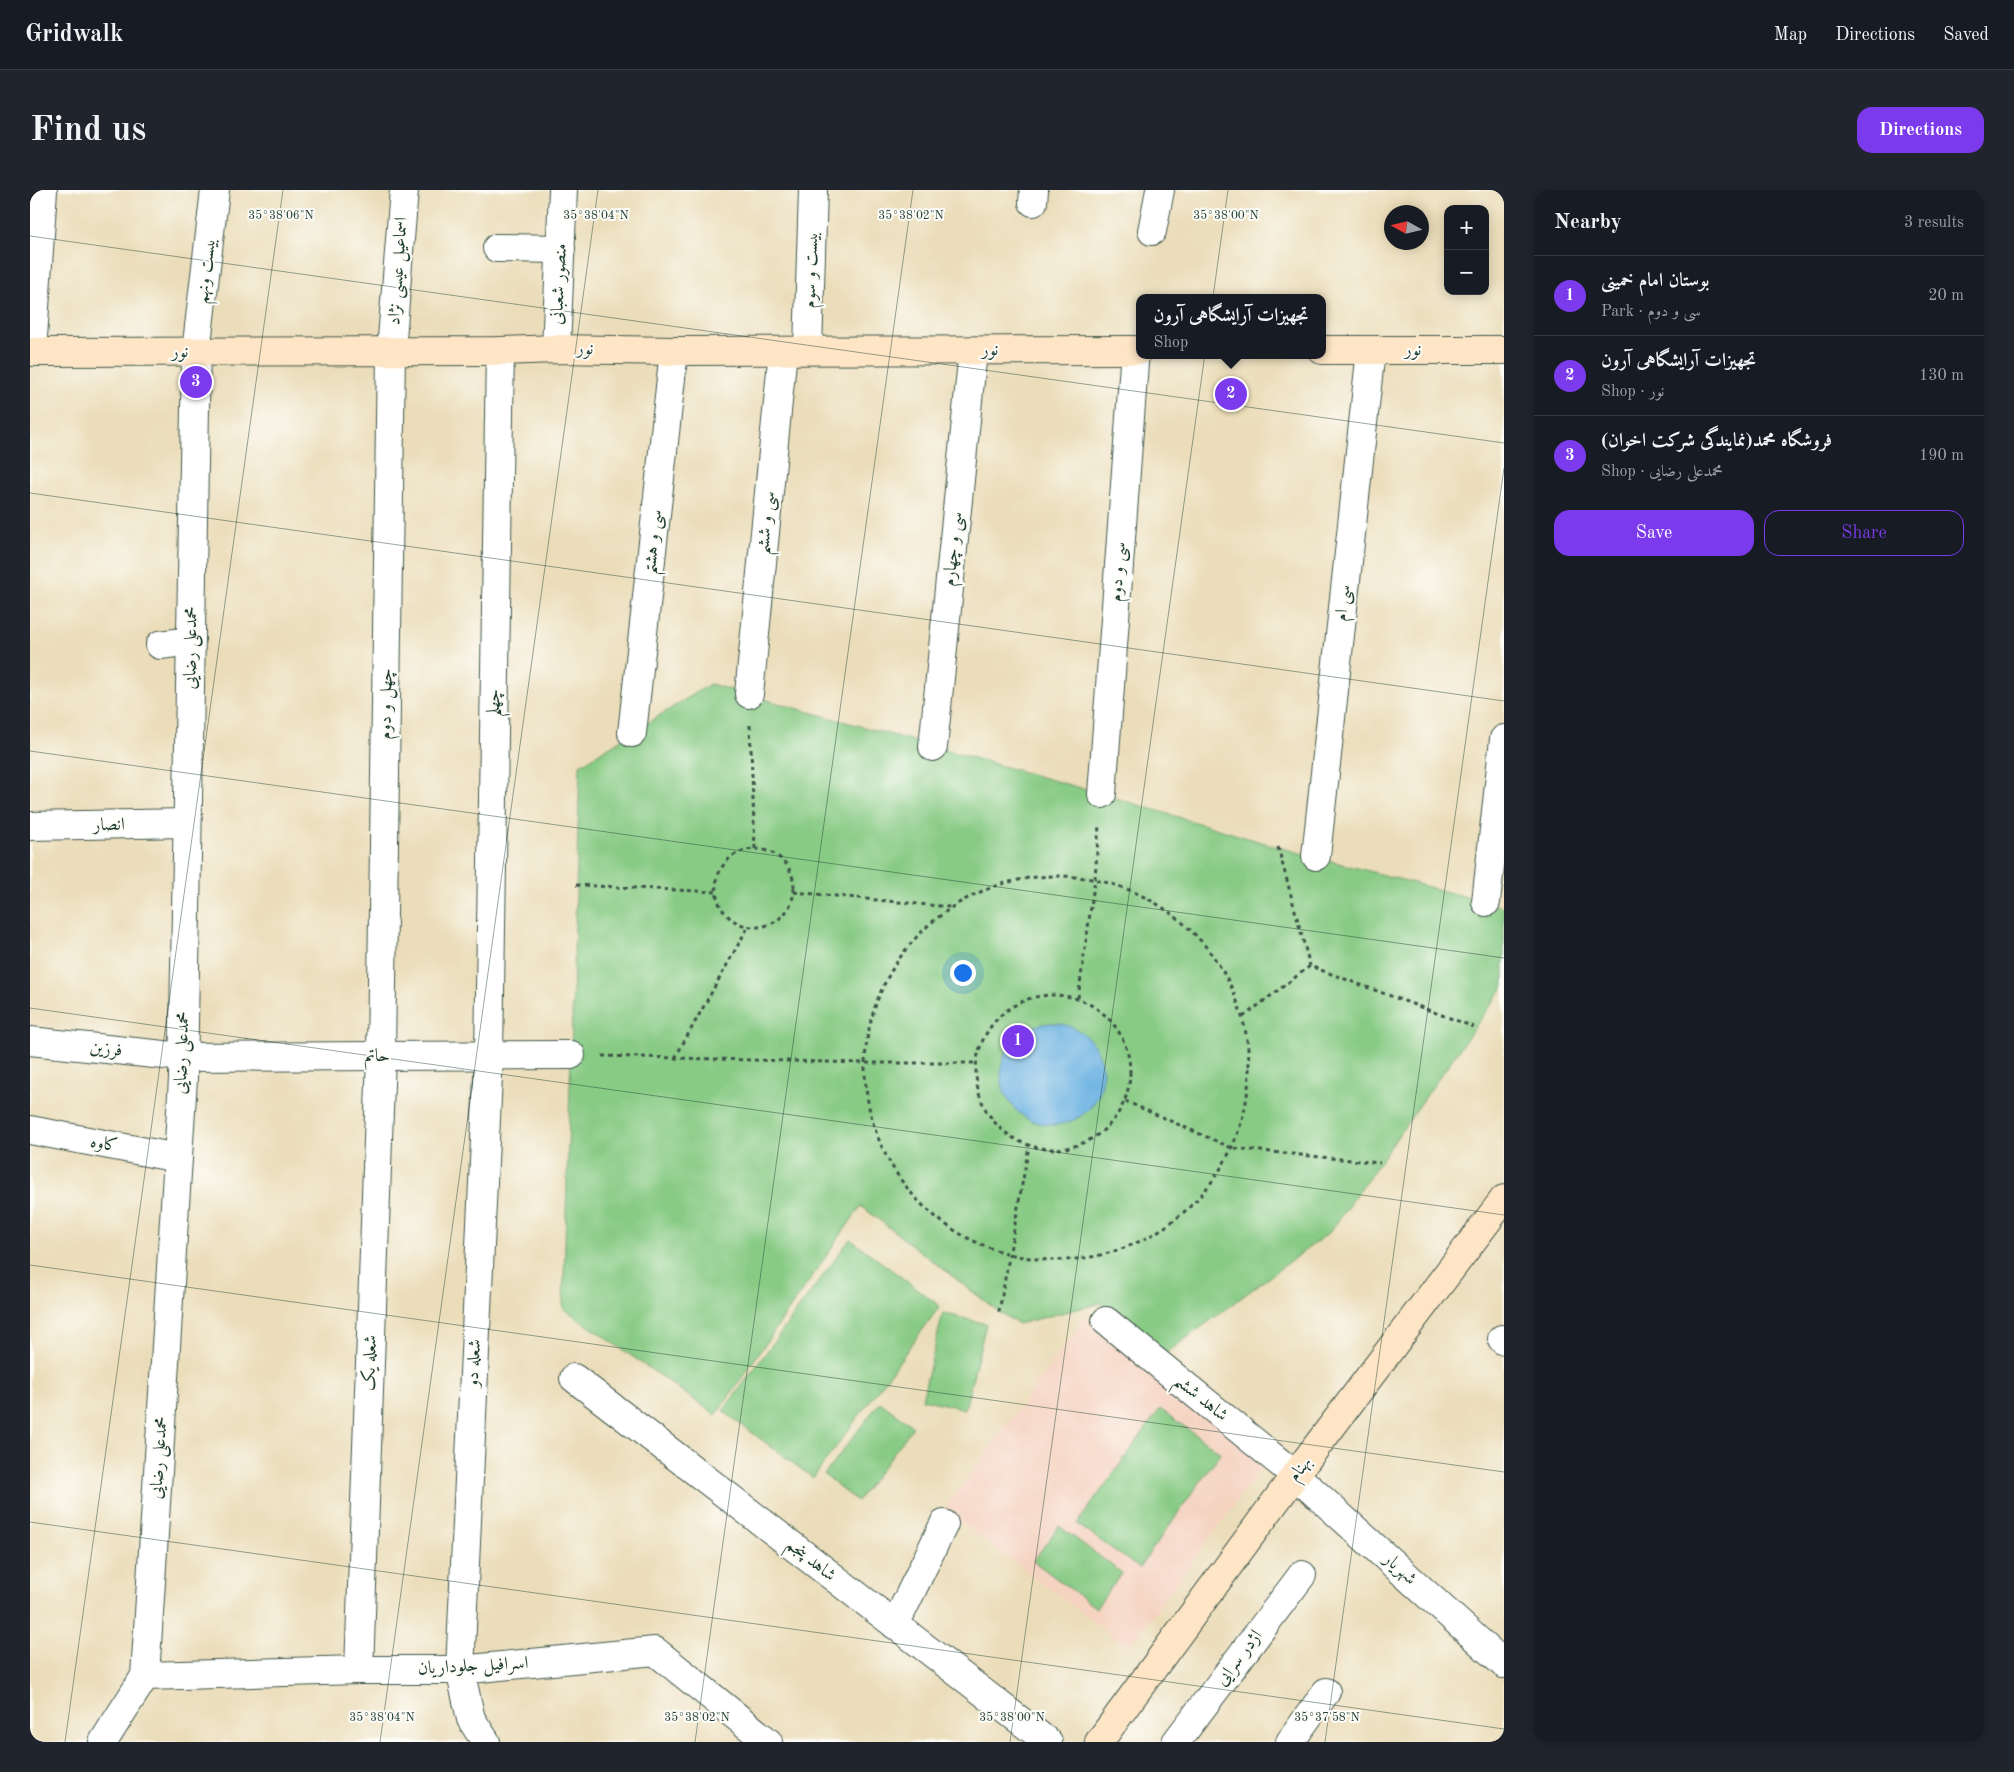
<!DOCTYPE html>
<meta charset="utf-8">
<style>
body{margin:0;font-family:"Old Standard TT",Amiri,serif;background:#20242c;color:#f1f3f6}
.controls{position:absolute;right:15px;top:15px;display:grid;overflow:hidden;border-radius:10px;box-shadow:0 2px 12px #0003}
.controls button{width:45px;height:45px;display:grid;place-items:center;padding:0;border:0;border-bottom:1px solid #363941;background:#171b24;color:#f1f3f6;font:25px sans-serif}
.compass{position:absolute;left:1354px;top:15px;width:45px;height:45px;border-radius:50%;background:#171b24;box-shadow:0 2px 12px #0003;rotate:278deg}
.you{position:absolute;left:932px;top:782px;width:18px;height:18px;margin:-12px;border:4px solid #fff;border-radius:50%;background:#1a73e8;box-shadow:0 0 0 8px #1a73e833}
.badge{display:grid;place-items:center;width:32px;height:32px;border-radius:50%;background:#7c3aed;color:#fff;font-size:16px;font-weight:700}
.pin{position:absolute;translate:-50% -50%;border:2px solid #fff;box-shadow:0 1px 5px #0006}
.popup{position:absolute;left:1106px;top:104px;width:190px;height:65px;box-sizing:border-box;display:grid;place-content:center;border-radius:10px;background:#171b24;filter:drop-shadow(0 1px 4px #0005);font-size:16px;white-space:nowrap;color:#9ea1a6}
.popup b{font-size:19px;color:#f1f3f6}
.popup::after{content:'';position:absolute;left:50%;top:100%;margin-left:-10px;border:10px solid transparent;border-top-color:#171b24}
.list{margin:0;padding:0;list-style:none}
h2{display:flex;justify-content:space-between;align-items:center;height:65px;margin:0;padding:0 20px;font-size:21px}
h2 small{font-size:16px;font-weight:400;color:#9ea1a6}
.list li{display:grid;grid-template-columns:32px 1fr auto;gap:15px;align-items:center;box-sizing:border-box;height:80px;padding:0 20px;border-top:1px solid #363941}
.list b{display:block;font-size:19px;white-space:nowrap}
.list p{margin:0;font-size:16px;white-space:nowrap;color:#9ea1a6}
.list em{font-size:16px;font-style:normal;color:#9ea1a6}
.actions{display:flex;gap:10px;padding:15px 20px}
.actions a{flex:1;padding:11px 0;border:1px solid #7c3aed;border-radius:15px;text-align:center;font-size:18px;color:#7c3aed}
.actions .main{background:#7c3aed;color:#fff}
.map{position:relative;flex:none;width:1474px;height:1552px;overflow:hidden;border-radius:15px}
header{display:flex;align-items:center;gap:30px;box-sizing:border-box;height:70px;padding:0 25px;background:#171b24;border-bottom:1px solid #363941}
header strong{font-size:24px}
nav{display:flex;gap:28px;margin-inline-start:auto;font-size:18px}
.intro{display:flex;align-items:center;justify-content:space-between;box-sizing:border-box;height:120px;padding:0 30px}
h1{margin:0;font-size:35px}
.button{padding:12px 22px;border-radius:15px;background:#7c3aed;color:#fff;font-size:18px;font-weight:700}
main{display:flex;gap:30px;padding:0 30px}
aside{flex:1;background:#171b24;border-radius:15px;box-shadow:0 2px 12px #0003}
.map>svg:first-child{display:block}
.built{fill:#f5d3c1}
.green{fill:#88cb85;stroke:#54845c}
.water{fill:#6cb2e2;stroke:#46788b}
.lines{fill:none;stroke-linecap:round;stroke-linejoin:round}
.street-casing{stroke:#3e5548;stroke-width:30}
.secondary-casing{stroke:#3e5548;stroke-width:30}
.path{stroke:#3e5548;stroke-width:3;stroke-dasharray:4 4;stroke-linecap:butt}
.street{stroke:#fff;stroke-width:28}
.secondary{stroke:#fde5c5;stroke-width:28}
.ticks{fill:none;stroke:#1f3d34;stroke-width:1;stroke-opacity:0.45}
.labels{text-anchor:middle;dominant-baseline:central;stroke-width:4;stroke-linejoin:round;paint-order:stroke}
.street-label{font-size:18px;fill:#1f3d34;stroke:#fdfcf7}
.ticks-label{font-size:12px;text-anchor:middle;fill:#1f3d34;stroke:#fdfcf7;stroke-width:4;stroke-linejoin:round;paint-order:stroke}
</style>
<header>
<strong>Gridwalk</strong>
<nav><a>Map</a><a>Directions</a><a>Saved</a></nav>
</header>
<div class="intro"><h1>Find us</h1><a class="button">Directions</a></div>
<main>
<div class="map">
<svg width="1474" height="1552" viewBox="0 0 1474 1552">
<rect width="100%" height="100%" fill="#fdfcf7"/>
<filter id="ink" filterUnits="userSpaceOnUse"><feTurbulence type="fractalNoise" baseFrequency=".02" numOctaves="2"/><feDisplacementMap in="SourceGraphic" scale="10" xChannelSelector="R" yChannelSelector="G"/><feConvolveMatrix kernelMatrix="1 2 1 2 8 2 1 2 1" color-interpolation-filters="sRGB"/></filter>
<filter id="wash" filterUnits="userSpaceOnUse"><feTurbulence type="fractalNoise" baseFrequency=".0096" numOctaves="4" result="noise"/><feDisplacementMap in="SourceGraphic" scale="20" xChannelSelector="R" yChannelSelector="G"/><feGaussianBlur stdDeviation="1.12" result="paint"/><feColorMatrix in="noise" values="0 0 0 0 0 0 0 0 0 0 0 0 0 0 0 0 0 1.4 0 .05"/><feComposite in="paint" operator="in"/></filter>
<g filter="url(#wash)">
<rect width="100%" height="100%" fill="#ebddb9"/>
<!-- built -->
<path class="built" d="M1055,1127L1231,1248L1232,1277L1099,1458L914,1320Z"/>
<!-- green -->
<g class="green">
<path d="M680,494L1072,604L1248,657L1474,717V796L1300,1042L1135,1164L1071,1113L988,1134L969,1122L831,1016L686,1225L533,1118L550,575Z"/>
<path d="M820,1049L910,1116L783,1288L693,1221Z"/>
<path d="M913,1123L956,1134L935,1219L892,1209Z"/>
<path d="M850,1212L883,1237L827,1311L794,1285Z"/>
<path d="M1130,1219L1191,1263L1109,1378L1047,1334Z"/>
<path d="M1029,1336L1092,1383L1066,1418L1003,1371Z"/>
</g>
<!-- water -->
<circle class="water" cx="1022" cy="884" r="51"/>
</g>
<g filter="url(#ink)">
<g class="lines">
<defs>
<g id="street">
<path d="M1003,12L1004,0"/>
<path d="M1122,41L1130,0"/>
<path d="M467,58L531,59"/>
<path d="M526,159L533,0"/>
<path d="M778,160L783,0"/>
<path d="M2,162L13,0"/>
<path d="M130,455L161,451"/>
<path d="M719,504L753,161"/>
<path d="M602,543L644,161"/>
<path d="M903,557L943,161"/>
<path d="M1072,604L1105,160"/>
<path d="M0,636L157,633"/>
<path d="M1286,666L1341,160"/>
<path d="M1456,712L1474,549"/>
<path d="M0,851L153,867L541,865"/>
<path d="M0,940L148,968"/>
<path d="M1076,1131L1265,1285L1474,1474"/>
<path d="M1472,1149L1474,1151"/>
<path d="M544,1188L1018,1552"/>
<path d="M865,1435L914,1334"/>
<path d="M329,1480L351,866L361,161L374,0"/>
<path d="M115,1486L329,1480H430L625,1461L738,1552"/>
<path d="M73,1552L115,1486L153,889L166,162L185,0"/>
<path d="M456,1552L441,1529L430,1480L459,865L470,161"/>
<path d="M1146,1552L1272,1385"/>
<path d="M1260,1552L1296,1502"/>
</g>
<g id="secondary">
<path d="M1292,160H1474"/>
<path d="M0,162L470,161L526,159L644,161L1110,160"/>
<path d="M1069,1552L1265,1285L1474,1009"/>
</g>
</defs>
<!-- street casing -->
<use href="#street" class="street-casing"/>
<!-- secondary casing -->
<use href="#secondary" class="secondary-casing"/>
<!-- path -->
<g class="path">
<path d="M720,535L725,659"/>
<path d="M1248,657L1280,776"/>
<circle cx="725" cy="698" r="39"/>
<circle cx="1027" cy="878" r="192"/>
<path d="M546,695L686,702"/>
<path d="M764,702L920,717"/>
<circle cx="1023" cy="882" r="77"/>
<path d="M1048,808L1065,688L1069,635"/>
<path d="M1213,827L1280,776L1444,837"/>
<path d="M572,866L835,873H946"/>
<path d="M645,868L718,737"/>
<path d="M1095,911L1202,958L1350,973"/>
<path d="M969,1122L999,956"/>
</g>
<!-- street -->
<use href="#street" class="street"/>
<!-- secondary -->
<use href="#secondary" class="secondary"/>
</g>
</g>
<!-- ticks -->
<path class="ticks" d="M0,46L1474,253M0,303L1474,511M0,561L1474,768M0,818L1474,1025M0,1075L1474,1282M0,1332L1474,1539M35,1552L253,0M350,1552L568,0M665,1552L883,0M980,1552L1198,0M1295,1552L1474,278"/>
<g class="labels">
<!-- street labels -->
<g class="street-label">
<text transform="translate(781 80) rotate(-88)">بیست و سوم</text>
<text transform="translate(176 81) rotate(-83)">بیست ونهم</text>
<text transform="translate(368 81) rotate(-86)">اسماعیل عیسی نژاد</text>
<text transform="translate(529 94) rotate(-87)">منصور شعبانی</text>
<text transform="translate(555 159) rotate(1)">نور</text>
<text x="960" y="160">نور</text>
<text x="1383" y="160">نور</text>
<text x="150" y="162">نور</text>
<text transform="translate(736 333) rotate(-84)">سی و ششم</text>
<text transform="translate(623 352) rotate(-84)">سی و هشتم</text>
<text transform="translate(923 359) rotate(-84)">سی و چهارم</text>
<text transform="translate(1088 382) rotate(-86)">سی و دوم</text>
<text transform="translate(1313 413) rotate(-84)">سی ام</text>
<text transform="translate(161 458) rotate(-89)">محمدعلی رضایی</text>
<text transform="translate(464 513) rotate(-89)">چهلم</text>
<text transform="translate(356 514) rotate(-89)">چهل و دوم</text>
<text transform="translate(79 635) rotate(-1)">انصار</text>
<text transform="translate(76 859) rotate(6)">فرزین</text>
<text transform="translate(152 863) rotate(-88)">محمدعلی رضایی</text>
<text x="347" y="866">حاتم</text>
<text transform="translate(74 954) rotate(10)">کاوه</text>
<text transform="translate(340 1173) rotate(-88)">شعله یک</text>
<text transform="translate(444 1173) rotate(-87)">شعله دو</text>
<text transform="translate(1171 1208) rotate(39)">شاهد ششم</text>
<text transform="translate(129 1268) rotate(-86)">محمدعلی رضایی</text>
<text transform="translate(1270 1279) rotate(-53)">بهنام</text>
<text transform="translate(781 1370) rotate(38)">شاهد پنجم</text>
<text transform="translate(1370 1379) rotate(42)">شهریار</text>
<text transform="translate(1209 1468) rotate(-53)">اژدر سرایی</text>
<text transform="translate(443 1476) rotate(-3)">اسرافیل جلوداریان</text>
</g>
</g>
<g class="ticks-label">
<text x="251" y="29">35°38'06"N</text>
<text x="566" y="29">35°38'04"N</text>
<text x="881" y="29">35°38'02"N</text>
<text x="1196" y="29">35°38'00"N</text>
<text x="352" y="1531">35°38'04"N</text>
<text x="667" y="1531">35°38'02"N</text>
<text x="982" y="1531">35°38'00"N</text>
<text x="1297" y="1531">35°37'58"N</text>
</g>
</svg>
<div class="controls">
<button>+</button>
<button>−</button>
</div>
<svg class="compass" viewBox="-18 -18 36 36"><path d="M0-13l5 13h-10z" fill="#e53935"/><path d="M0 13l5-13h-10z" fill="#9ea1a6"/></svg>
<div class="you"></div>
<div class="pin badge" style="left:988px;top:851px">1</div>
<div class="pin badge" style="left:1201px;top:204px">2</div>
<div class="popup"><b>تجهیزات آرایشگاهی آرون</b>Shop</div>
<div class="pin badge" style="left:166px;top:192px">3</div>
</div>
<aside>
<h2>Nearby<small>3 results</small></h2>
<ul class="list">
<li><span class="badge">1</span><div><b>بوستان امام خمینی</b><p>Park · سی و دوم</p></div><em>20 m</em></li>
<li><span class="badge">2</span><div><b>تجهیزات آرایشگاهی آرون</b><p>Shop · نور</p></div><em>130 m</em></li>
<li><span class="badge">3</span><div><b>فروشگاه محمد(نمایندگی شرکت اخوان)</b><p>Shop · محمدعلی رضایی</p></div><em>190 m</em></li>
</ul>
<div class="actions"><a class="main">Save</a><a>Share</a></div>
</aside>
</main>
